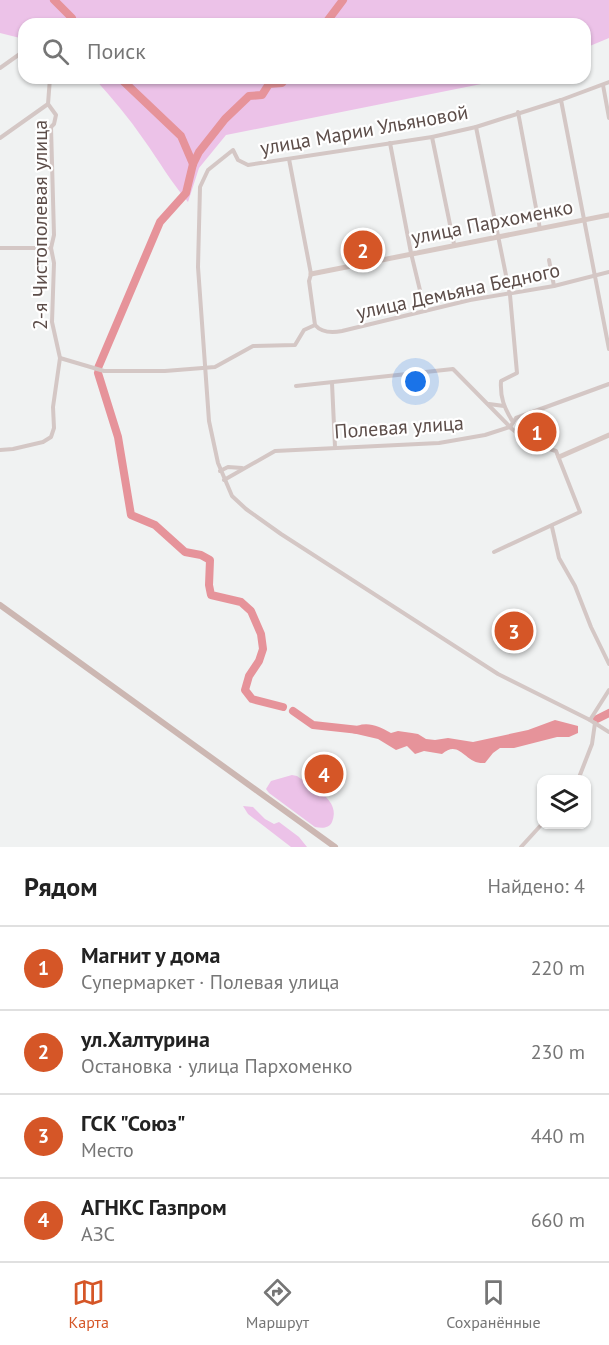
<!DOCTYPE html>
<html lang="ru">
<meta charset="utf-8">
<style>
body{margin:0;font-family:"PT Sans",sans-serif;background:#f2f2f2;color:#222}
.controls{position:absolute;right:18px;bottom:18px;display:grid;overflow:hidden;border-radius:12px;box-shadow:0 2px 4px #0004}
.controls button{width:54px;height:54px;display:grid;place-items:center;padding:0;border:0;border-bottom:2px solid #e0e0e0;background:#fff;color:#222;font:30px sans-serif}
.you{position:absolute;left:416px;top:382px;width:21px;height:21px;margin:-15px;border:4px solid #fff;border-radius:50%;background:#1a73e8;box-shadow:0 0 0 9px #1a73e833}
.badge{display:grid;place-items:center;width:39px;height:39px;border-radius:50%;background:#d55627;color:#fff;font-size:20px;font-weight:700}
.pin{position:absolute;translate:-50% -50%;border:3px solid #fff;box-shadow:0 2px 6px #0006}
.list{margin:0;padding:0;list-style:none}
h2{display:flex;justify-content:space-between;align-items:center;height:78px;margin:0;padding:0 24px;font-size:26px}
h2 small{font-size:20px;font-weight:400;color:#767676}
.list li{display:grid;grid-template-columns:39px 1fr auto;gap:18px;align-items:center;box-sizing:border-box;height:84px;padding:0 24px;border-top:2px solid #e0e0e0}
.list b{display:block;font-size:22px;white-space:nowrap}
.list p{margin:0;font-size:20px;white-space:nowrap;color:#767676}
.list em{font-size:20px;font-style:normal;color:#767676}
.icon{flex:none;width:33px;height:33px;fill:none;stroke:currentColor;stroke-width:2;stroke-linecap:round;stroke-linejoin:round}
.map{position:relative;flex:none;width:609px;height:847px;overflow:hidden}
.search{position:absolute;background:#fff;box-shadow:0 2px 4px #0004;left:18px;right:18px;top:18px;height:66px;display:flex;align-items:center;gap:15px;box-sizing:border-box;padding:0 21px;border-radius:18px;color:#767676;font-size:22px}
.sheet{height:414px;background:#fff}
nav{display:flex;justify-content:space-around;align-items:center;box-sizing:border-box;height:84px;border-top:2px solid #e0e0e0;background:#fff;font-size:16px;color:#767676}
nav a{display:grid;justify-items:center;gap:3px}
nav .on{color:#d55627}
.map>svg:first-child{display:block}
.green{fill:#ecc2e8}
.water{fill:#e6939a}
.lines{fill:none;stroke-linecap:round;stroke-linejoin:round}
.river{stroke:#e6939a;stroke-width:8}
.street{stroke:#d4c7c5;stroke-width:4}
.secondary{stroke:#d7c8c4;stroke-width:5}
.primary{stroke:#ccb7b2;stroke-width:6}
.labels{text-anchor:middle;dominant-baseline:central;stroke-width:4.5;stroke-linejoin:round;paint-order:stroke}
.street-label{font-size:20px;fill:#5c4d49;stroke:#fff}
</style>
<div class="map">
<svg width="609" height="847" viewBox="0 0 609 847">
<rect width="100%" height="100%" fill="#f0f2f2"/>
<!-- green -->
<g class="green">
<path d="M0,0H609V38L585,48V24H24V39L0,33Z"/>
<path d="M94,78H511L226,135L199,168L188,202C171,182 159,161 144,140C129,118 112,98 94,78Z"/>
<path d="M292,775L297,776C311,786 342,800 332,822C329,829 321,828 315,827L269,793L266,789L271,781Z"/>
<path d="M243,806L253,807L265,819L274,824L279,822L299,837L307,847H291L248,814Z"/>
</g>
<!-- water -->
<path class="water" d="M555,720L578,726V733L569,737H557L514,748H500L493,753L485,763C465,765 460,738 442,754L424,751L415,754L407,746L396,750L378,739L348,732V730C364,720 376,724 391,733L398,731L412,733L418,734L426,739L435,740L448,738L473,742L528,730Z"/>
<g class="lines">
<!-- river -->
<g class="river">
<path d="M54,0L72,18L74,24"/>
<path d="M325,24L343,0"/>
<path d="M120,78L181,136L193,164"/>
<path d="M98,368L160,222L186,193L193,164L199,152L225,119L249,96L262,95L269,84L282,83L286,78"/>
<path d="M98,373L118,437L131,515L155,525L185,552L201,555L210,560L209,585L211,595L241,602L251,611L261,634L263,649L259,661L249,676L245,690L252,699L283,707"/>
<path d="M293,711L313,725L359,730"/>
<path d="M597,719L609,713"/>
</g>
<!-- street -->
<g class="street">
<path d="M0,68L24,51"/>
<path d="M609,82L561,100L476,127L432,137L248,165L238,160L233,150L208,170L200,187L198,267L209,421L218,463L232,496L246,509L281,534L498,674L590,720L609,732"/>
<path d="M603,85L609,118"/>
<path d="M561,100L609,349"/>
<path d="M518,112L540,229"/>
<path d="M476,127L510,295L517,373L501,381C500,397 504,408 513,422"/>
<path d="M432,137L454,244"/>
<path d="M0,138L48,104L50,78"/>
<path d="M390,143L411,253L425,311"/>
<path d="M0,248H50"/>
<path d="M549,260L554,286"/>
<path d="M315,325C322,333 332,333 342,331L470,300L554,286L609,272"/>
<path d="M60,358L104,371H165L215,367L253,346L295,345L304,330L315,325L309,281L311,274L289,159"/>
<path d="M332,383L335,447"/>
<path d="M296,386L453,369L512,429L530,443L556,451L580,512L494,552"/>
<path d="M489,404L504,406"/>
<path d="M0,450L13,449L43,442L51,437L54,428L53,407L60,358L52,322L54,263L51,248L54,235L51,127L54,124L56,115L48,104"/>
<path d="M220,471L228,467L242,468"/>
<path d="M224,480L275,451L439,443L485,435L510,427L516,418L609,384"/>
<path d="M552,527L559,558L575,586L591,627L609,664"/>
<path d="M590,720L609,690"/>
<path d="M578,780L592,744L595,723"/>
<path d="M521,847L542,824"/>
</g>
<!-- secondary -->
<g class="secondary">
<path d="M311,274L609,215"/>
<path d="M559,457L609,435"/>
</g>
<!-- primary -->
<path class="primary" d="M0,605L335,847"/>
</g>
<g class="labels">
<!-- street labels -->
<g class="street-label">
<text transform="translate(364 130) rotate(-10)">улица Марии Ульяновой</text>
<text transform="translate(492 222) rotate(-11)">улица Пархоменко</text>
<text transform="translate(40 225) rotate(-90)">2-я Чистополевая улица</text>
<text transform="translate(458 291) rotate(-12)">улица Демьяна Бедного</text>
<text transform="translate(399 427) rotate(-4)">Полевая улица</text>
</g>
</g>
</svg>
<div class="controls">
<button><svg class="icon" aria-label="layers" viewBox="0 0 24 24"><path d="M12 4l9 5-9 5-9-5zM3 14l9 5 9-5"/></svg></button>
</div>
<div class="you"></div>
<div class="pin badge" style="left:537px;top:432px">1</div>
<div class="pin badge" style="left:363px;top:250px">2</div>
<div class="pin badge" style="left:514px;top:631px">3</div>
<div class="pin badge" style="left:324px;top:774px">4</div>
<div class="search"><svg class="icon" aria-label="search" viewBox="0 0 24 24"><circle cx="10" cy="10" r="6"/><path d="M15 15l6 6"/></svg>Поиск</div>
</div>
<section class="sheet">
<h2>Рядом<small>Найдено: 4</small></h2>
<ul class="list">
<li><span class="badge">1</span><div><b>Магнит у дома</b><p>Супермаркет · Полевая улица</p></div><em>220 m</em></li>
<li><span class="badge">2</span><div><b>ул.Халтурина</b><p>Остановка · улица Пархоменко</p></div><em>230 m</em></li>
<li><span class="badge">3</span><div><b>ГСК &quot;Союз&quot;</b><p>Место</p></div><em>440 m</em></li>
<li><span class="badge">4</span><div><b>АГНКС Газпром</b><p>АЗС</p></div><em>660 m</em></li>
</ul>
</section>
<nav>
<a class="on"><svg class="icon" aria-label="map" viewBox="0 0 24 24"><path d="M3 6l6-2 6 2 6-2v14l-6 2-6-2-6 2zM9 4v14M15 6v14"/></svg>Карта</a>
<a><svg class="icon" aria-label="directions" viewBox="0 0 24 24"><path d="M12 3l9 9-9 9-9-9zM9 14v-3h6M13 9l2 2-2 2"/></svg>Маршрут</a>
<a><svg class="icon" aria-label="saved" viewBox="0 0 24 24"><path d="M7 4h10v16l-5-4-5 4z"/></svg>Сохранённые</a>
</nav>
